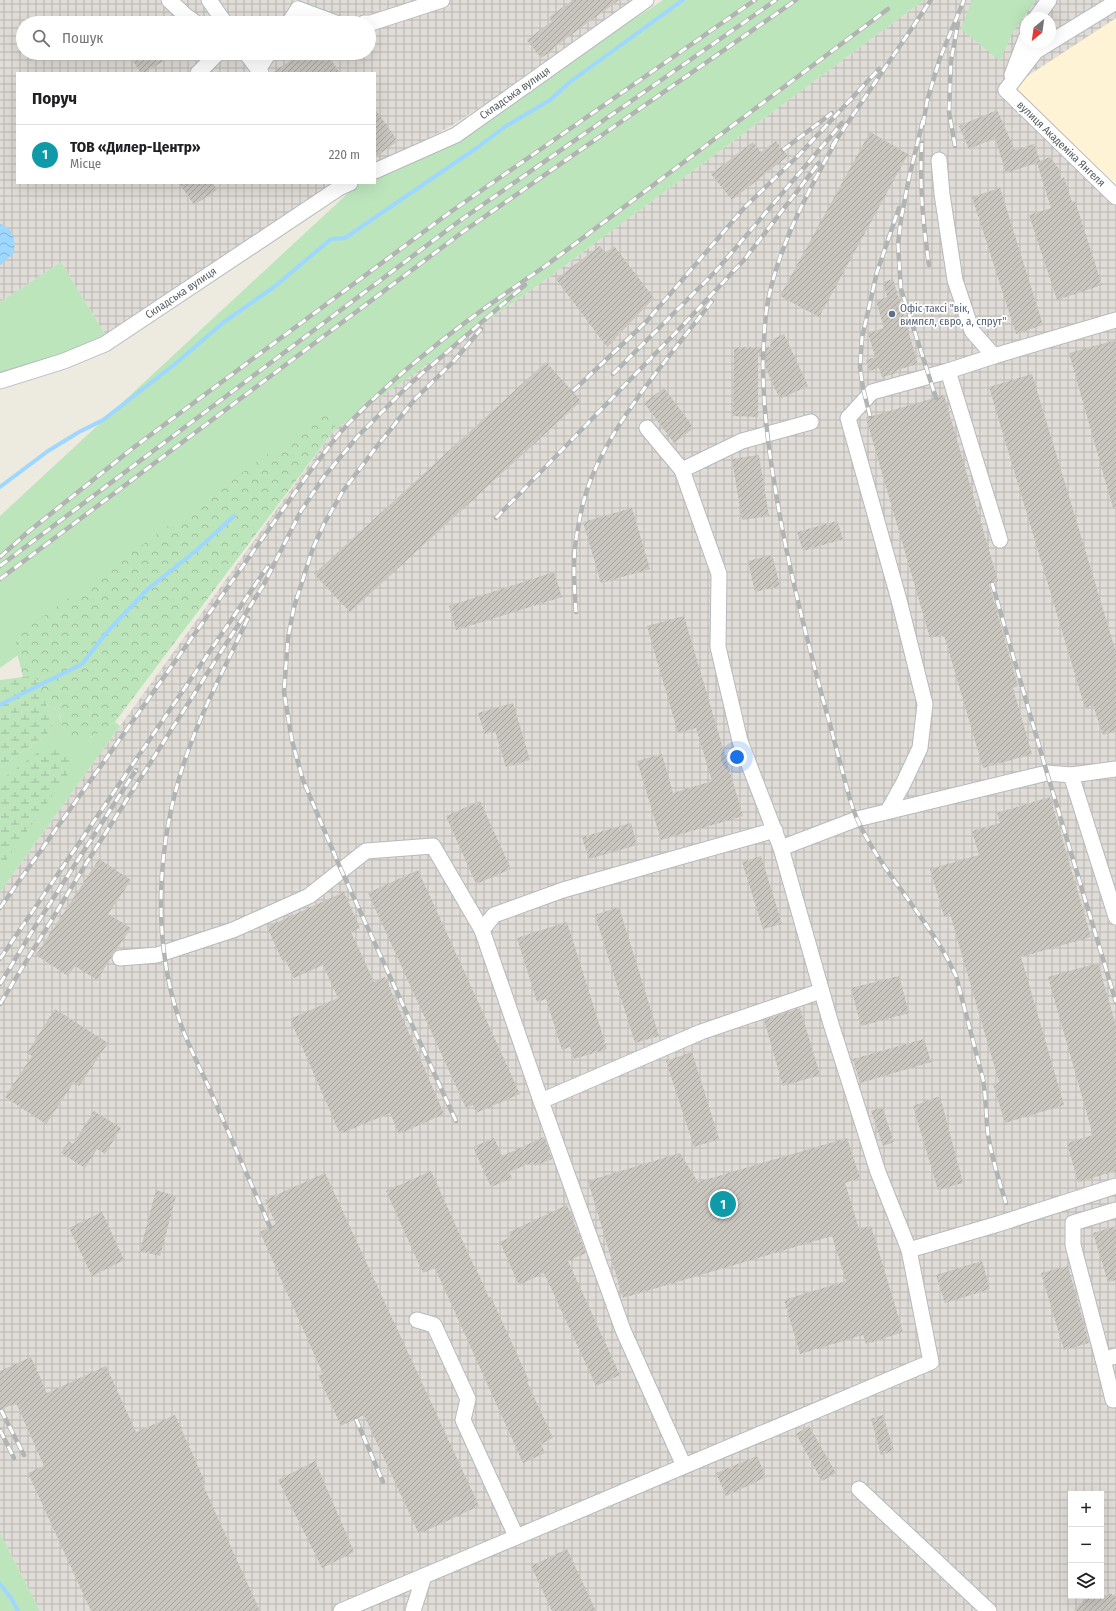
<!DOCTYPE html>
<html lang="uk">
<meta charset="utf-8">
<style>
body{margin:0;font-family:"Fira Sans Condensed",sans-serif;background:#f6f6f6;color:#202124}
.controls{position:absolute;right:12px;bottom:12px;display:grid;overflow:hidden;border-radius:0px;box-shadow:0 4px 16px #0002}
.controls button{width:36px;height:36px;display:grid;place-items:center;padding:0;border:0;border-bottom:1px solid #e0e0e0;background:#fff;color:#202124;font:20px sans-serif}
.compass{position:absolute;left:1020px;top:12px;width:36px;height:36px;border-radius:50%;background:#fff;box-shadow:0 4px 16px #0002;rotate:209deg}
.you{position:absolute;left:737px;top:757px;width:14px;height:14px;margin:-10px;border:3px solid #fff;border-radius:50%;background:#1a73e8;box-shadow:0 0 0 6px #1a73e833}
.badge{display:grid;place-items:center;width:26px;height:26px;border-radius:50%;background:#eb3328;color:#fff;font-size:13px;font-weight:700}
.pin{position:absolute;translate:-50% -50%;border:2px solid #fff;box-shadow:0 1px 4px #0006}
.list{margin:0;padding:0;list-style:none}
h2{display:flex;justify-content:space-between;align-items:center;height:52px;margin:0;padding:0 16px;font-size:17px}
h2 small{font-size:13px;font-weight:400;color:#757577}
.list li{display:grid;grid-template-columns:26px 1fr auto;gap:12px;align-items:center;box-sizing:border-box;height:60px;padding:0 16px;border-top:1px solid #e0e0e0}
.list b{display:block;font-size:15px;white-space:nowrap}
.list p{margin:0;font-size:13px;white-space:nowrap;color:#757577}
.list em{font-size:13px;font-style:normal;color:#757577}
.icon{flex:none;width:22px;height:22px;fill:none;stroke:currentColor;stroke-width:2;stroke-linecap:round;stroke-linejoin:round}
.map{position:relative;flex:none;width:1116px;height:1611px;overflow:hidden}
.search{position:absolute;background:#fff;box-shadow:0 4px 16px #0002;left:16px;top:16px;width:360px;height:44px;display:flex;align-items:center;gap:10px;box-sizing:border-box;padding:0 14px;border-radius:22px;color:#757577;font-size:15px}
.panel{position:absolute;background:#fff;box-shadow:0 4px 16px #0002;left:16px;top:72px;width:360px;height:112px;border-radius:0px}
.map>svg:first-child{display:block}
.commercial{fill:#fef3d4}
.industrial{fill:url(#industrial-grid);fill-rule:evenodd}
.green{fill:#bde5bc}
.forest{fill:url(#forest-crowns)}
.wetland{fill:url(#wetland-marsh)}
.water{fill:url(#water-waves)}
.lines{fill:none;stroke-linecap:round;stroke-linejoin:round}
.stream{stroke:#9ed7ff;stroke-width:4}
.building{fill:url(#building-hatch)}
.minor-casing{stroke:#b6b9be;stroke-width:17}
.minor{stroke:#fff;stroke-width:15}
.rail-casing{stroke:#b2b3b3;stroke-width:4.5}
.rail{stroke:#fff;stroke-width:3;stroke-dasharray:9;stroke-linecap:butt}
.service-dot{fill:#5c6f8a;stroke:#fff;stroke-width:1.5}
.labels{text-anchor:middle;dominant-baseline:central;stroke-width:3.5;stroke-linejoin:round;paint-order:stroke}
.street-label{font-size:11px;fill:#595d62;stroke:#fff}
.service-label{font-size:11px;fill:#4e5e75;stroke:#fff;text-anchor:start}
</style>
<div class="map">
<svg width="1116" height="1611" viewBox="0 0 1116 1611">
<defs>
<pattern id="industrial-grid" width="8" height="8" patternUnits="userSpaceOnUse"><rect width="8" height="8" fill="#e0ddd8"/><path d="M0 4h8M4 0v8" fill="none" stroke="#b9b6b3"/></pattern>
<pattern id="forest-crowns" width="20" height="18" patternUnits="userSpaceOnUse"><rect width="20" height="18" fill="#bde5bc"/><path d="M2 6a3 3 0 1 1 6 0M12 15a3 3 0 1 1 6 0" fill="none" stroke="#9dbd9c"/></pattern>
<pattern id="wetland-marsh" width="20" height="14" patternUnits="userSpaceOnUse"><rect width="20" height="14" fill="#bde5bc"/><path d="M1 5h8M5 5V1M11 12h8M15 12V8" fill="none" stroke="#9dbd9c"/></pattern>
<pattern id="water-waves" width="16" height="10" patternUnits="userSpaceOnUse"><rect width="16" height="10" fill="#9ed7ff"/><path d="M0 5q4-4 8 0t8 0" fill="none" stroke="#84b2d2"/></pattern>
<pattern id="building-hatch" width="6" height="6" patternUnits="userSpaceOnUse"><rect width="6" height="6" fill="#c9c6c0"/><path d="M-1 1l2-2M0 6l6-6M5 7l2-2" fill="none" stroke="#a6a49f"/></pattern>
</defs>
<rect width="100%" height="100%" fill="#edeae0"/>
<!-- commercial -->
<path class="commercial" d="M1116,18V197L1006,90Z"/>
<!-- industrial -->
<g class="industrial">
<path d="M0,0H200L217,23H23V53H239L254,73H17V183H334L111,335L105,334L61,262L0,302Z"/>
<path d="M218,0H634L522,80L451,126L384,162H375V73H271L256,53H369V23H235Z"/>
<path d="M924,0H1116V18L1006,90L1116,197V1611H40L0,1533V892L334,430L552,275ZM1026,18H1050V42H1026ZM1071,1494H1101V1596H1071Z"/>
</g>
<!-- green -->
<g class="green">
<path d="M663,0H924L552,275L0,668V516L359,183H375V173L458,135Z"/>
<path d="M972,0H1036L1013,32L1000,61L961,29Z"/>
<path d="M61,262L105,334C80,355 32,366 0,376V302Z"/>
<path d="M46,704L58,711L64,729L91,737L115,722L120,726L0,892V768L48,733L53,725Z"/>
<path d="M0,1533L40,1611H0Z"/>
</g>
<!-- forest -->
<path class="forest" d="M322,415L331,417L336,421L334,430L115,722C101,732 78,750 64,729C61,725 62,717 58,712C56,708 49,707 46,703C37,690 46,675 23,677L15,645L20,633Z"/>
<!-- wetland -->
<g class="wetland">
<path d="M31,676L36,678L39,682L53,725L48,733L0,768V680Z"/>
<path d="M51,747C66,751 71,754 71,770L0,869V781L42,749Z"/>
</g>
<!-- water -->
<path class="water" d="M1,224C15,229 15,241 14,253L0,265V225Z"/>
<g class="lines">
<!-- stream -->
<g class="stream">
<path d="M0,487L48,451L79,432L103,420L175,364L224,322L274,287L331,239L345,238L478,147L506,126L550,100L570,82L683,0"/>
<path d="M0,705L82,664L107,632L148,589L198,549L234,516"/>
<path d="M0,1584L11,1598L18,1611"/>
</g>
</g>
<!-- building -->
<g class="building">
<path d="M573,0H619L553,48L554,49L541,58L527,40L552,21L549,17Z"/>
<path d="M146,53H176L144,73H141L133,61Z"/>
<path d="M302,53H326L340,73H272Z"/>
<path d="M375,109L398,141L375,157Z"/>
<path d="M997,110L1015,150L1034,144L1040,161L1050,157L1059,169L1061,179L1064,177L1072,202L1075,201L1102,285L1057,300L1029,215L1051,208L1037,163L1006,173L995,138L969,149L959,126Z"/>
<path d="M870,132L908,154L819,317L780,296Z"/>
<path d="M776,141L788,156L732,200L711,174L753,142L761,152Z"/>
<path d="M179,183H213L217,190L194,205Z"/>
<path d="M1000,188L1043,325L1016,334L972,197Z"/>
<path d="M600,246L605,253L614,246L654,298L607,347L556,279Z"/>
<path d="M893,279L918,364L897,370V373L882,377L879,368L869,371L866,360L875,357L868,333L884,328L876,301L887,297L883,282Z"/>
<path d="M784,334L808,386L780,399L758,352V417L733,416L734,347H770L771,340Z"/>
<path d="M1116,340V508H1113L1069,353Z"/>
<path d="M546,362L581,401L350,612L314,574Z"/>
<path d="M1032,374L1116,652V731L1103,735L1093,705L1085,708L989,387Z"/>
<path d="M664,388L694,428L674,443L644,403Z"/>
<path d="M944,395L998,581L989,584L1018,686L1013,688L1032,754L983,768L944,635L930,638L866,418Z"/>
<path d="M759,455L769,516L742,520L732,459Z"/>
<path d="M632,508L650,569L601,583L583,522Z"/>
<path d="M837,521L843,539L803,551L797,532Z"/>
<path d="M772,555L780,586L755,592L748,561Z"/>
<path d="M554,572L562,597L456,630L449,606Z"/>
<path d="M684,616L743,816L661,840L637,761L662,754L673,793L712,781L696,728L678,733L647,626Z"/>
<path d="M513,703L530,760L506,767L495,731L485,734L478,713Z"/>
<path d="M1050,797L1091,937L1021,957L1064,1105L1005,1123L993,1084L999,1082L950,914L944,916L930,869L979,855L972,831L1000,823L997,813Z"/>
<path d="M480,801L511,869L476,884L446,816Z"/>
<path d="M631,823L637,845L589,859L582,837Z"/>
<path d="M761,856L782,924L763,929L742,862Z"/>
<path d="M99,859L131,880L108,914L131,928L116,950L112,954L111,958L97,980L75,966L68,976L36,955Z"/>
<path d="M418,870L520,1094L476,1113L473,1105L466,1108L368,893Z"/>
<path d="M344,892L360,928L351,932L374,982L385,977L444,1114L399,1134L390,1113L340,1134L290,1019L338,998L323,965L294,978L286,961L283,962L267,927Z"/>
<path d="M619,907L659,1036L635,1043L595,915Z"/>
<path d="M567,922L607,1049L574,1059L570,1047L562,1050L546,999L537,1002L517,938Z"/>
<path d="M1098,963L1116,1026V1171L1078,1182L1067,1143L1093,1135L1048,977Z"/>
<path d="M899,976L909,1013L861,1026L851,988Z"/>
<path d="M800,1008L820,1075L783,1086L764,1020Z"/>
<path d="M55,1009L108,1043L79,1086L74,1082L46,1124L5,1097L32,1056L27,1053Z"/>
<path d="M924,1039L931,1062L860,1083L853,1059Z"/>
<path d="M692,1052L719,1139L694,1147L666,1061Z"/>
<path d="M940,1096L963,1183L938,1190L913,1106Z"/>
<path d="M882,1107L894,1142L883,1146L871,1111Z"/>
<path d="M94,1111L121,1128L105,1154L97,1149L85,1168L61,1153L69,1141L73,1144Z"/>
<path d="M544,1137L552,1159L535,1166L533,1162L509,1172L512,1178L491,1187L473,1147L494,1138L502,1156Z"/>
<path d="M847,1138L860,1178L845,1183L859,1229L871,1226L903,1332L866,1344L863,1335L800,1354L784,1300L846,1281L832,1236L623,1298L588,1181L680,1153L698,1182Z"/>
<path d="M431,1171L474,1266H475L489,1298L491,1297L529,1381L527,1382L553,1438L541,1444L545,1453L523,1463L435,1268L423,1273L386,1191Z"/>
<path d="M325,1173L479,1506L419,1534L364,1415L341,1426L318,1375L323,1374L260,1232L276,1224L265,1200Z"/>
<path d="M156,1190L176,1196L160,1256L140,1251Z"/>
<path d="M567,1205L586,1253L568,1261L620,1375L596,1386L544,1273L519,1285L500,1242L511,1237L509,1232Z"/>
<path d="M102,1212L124,1260L92,1276L69,1228Z"/>
<path d="M1116,1226V1280L1108,1282L1093,1233Z"/>
<path d="M982,1261L990,1289L945,1303L936,1275Z"/>
<path d="M1068,1266L1089,1343L1064,1350L1041,1273Z"/>
<path d="M31,1357L47,1393L106,1366L136,1432L175,1415L205,1482L202,1483L260,1611H91L28,1473L44,1466L16,1403L0,1410V1371Z"/>
<path d="M883,1415L894,1451L881,1455L871,1419Z"/>
<path d="M809,1426L836,1473L822,1481L796,1434Z"/>
<path d="M757,1456L766,1477L726,1496L716,1473Z"/>
<path d="M315,1461L354,1552L322,1568L278,1480Z"/>
<path d="M567,1549L596,1611H552L531,1566Z"/>
<path d="M1110,1593L1116,1598V1611H1074L1088,1596H1105L1106,1598Z"/>
</g>
<g class="lines">
<defs>
<g id="minor">
<path d="M169,0L185,15L196,23"/>
<path d="M209,0L225,23"/>
<path d="M1036,18L1049,0"/>
<path d="M289,23L298,9L336,23"/>
<path d="M364,23H371L442,0"/>
<path d="M246,53L261,73"/>
<path d="M258,70L269,53"/>
<path d="M198,73L218,53"/>
<path d="M1012,75L1026,38"/>
<path d="M1006,90L1116,197"/>
<path d="M1006,90L1036,51L1116,2"/>
<path d="M939,160L942,194L955,280L972,331L994,356L1116,320"/>
<path d="M375,171L456,135L646,0"/>
<path d="M948,371L1000,540"/>
<path d="M0,381L64,361L105,344L339,188L350,183"/>
<path d="M647,428L682,470L719,574L718,647L740,741L781,848L831,1024L878,1172L909,1250L998,1224L1116,1186"/>
<path d="M682,470L742,441L811,422"/>
<path d="M1071,775L1116,917"/>
<path d="M888,811L903,784L920,748L925,704L899,600L848,418L872,392L948,371L994,356"/>
<path d="M781,848L857,819L1047,773L1071,775L1116,769"/>
<path d="M120,958L157,955L233,930L309,896L366,851L433,846L482,930"/>
<path d="M541,1101L701,1032L821,991"/>
<path d="M1116,1210L1073,1223V1245L1103,1359L1116,1356"/>
<path d="M417,1320L434,1325L468,1399L463,1420L516,1536"/>
<path d="M1103,1359L1113,1400"/>
<path d="M684,1466L623,1330L541,1101L482,930L494,915L563,890L775,830"/>
<path d="M859,1489L989,1611"/>
<path d="M341,1611L931,1362L909,1250"/>
<path d="M413,1611L424,1576"/>
</g>
</defs>
<!-- minor casing -->
<use href="#minor" class="minor-casing"/>
<!-- minor -->
<use href="#minor" class="minor"/>
<defs>
<g id="rail">
<path d="M923,120L909,178L901,219L898,245L901,289L936,398"/>
<path d="M923,125L927,101L940,58L964,0"/>
<path d="M836,141C809,190 781,241 769,296C764,318 764,341 763,363C763,405 768,446 775,487C786,558 804,627 822,696C829,720 835,743 841,766C846,784 850,804 858,821C884,877 931,920 956,976L983,1079C986,1098 986,1116 988,1135C992,1158 999,1181 1006,1203"/>
<path d="M922,143C919,184 923,224 929,265"/>
<path d="M832,146L931,0"/>
<path d="M955,146L949,112L951,61L958,23"/>
<path d="M783,150L832,113"/>
<path d="M613,374L716,271L842,123"/>
<path d="M573,391L646,322L745,207L798,156L879,69"/>
<path d="M870,416L863,388L860,367L862,338L877,272L899,208"/>
<path d="M496,518L685,323L744,260L819,163"/>
<path d="M0,557L28,532L133,448L449,213L755,0"/>
<path d="M0,566L458,222L776,0"/>
<path d="M0,579L464,231L796,0"/>
<path d="M992,583L1047,773L1116,1002"/>
<path d="M576,612C574,584 572,556 578,528C581,509 586,490 594,472C620,412 672,354 712,301"/>
<path d="M248,618C227,664 202,709 186,757C157,840 151,938 180,1022C188,1045 200,1068 210,1090C230,1136 250,1181 270,1227"/>
<path d="M0,908L311,470C323,455 334,439 347,425C406,364 474,314 544,267L888,9"/>
<path d="M0,959L268,566"/>
<path d="M0,984L36,925L136,770"/>
<path d="M0,1004L89,859L263,586L301,511L323,478L358,436L411,383L525,285"/>
<path d="M456,1121L339,865L303,780L292,741L284,692L288,638L294,607L313,548L324,524L343,491L374,450L415,399L454,361L481,329"/>
<path d="M1,1410L24,1455"/>
<path d="M356,1419L383,1482"/>
<path d="M0,1430L14,1458"/>
</g>
</defs>
<!-- rail casing -->
<use href="#rail" class="rail-casing"/>
<!-- rail -->
<use href="#rail" class="rail"/>
</g>
<!-- markers -->
<circle class="service-dot" cx="892" cy="314" r="4"/>
<g class="labels">
<!-- street labels -->
<g class="street-label">
<text transform="translate(515 93) rotate(-35)">Складська вулиця</text>
<text transform="translate(1061 144) rotate(44)">вулиця Академіка Янгеля</text>
<text transform="translate(181 293) rotate(-34)">Складська вулиця</text>
</g>
<!-- service labels -->
<g class="service-label">
<text x="900" y="308">Офіс таксі "вік,<tspan x="900" dy="13">вимпєл, євро, а, спрут"</tspan></text>
</g>
</g>
</svg>
<div class="controls">
<button>+</button>
<button>−</button>
<button><svg class="icon" aria-label="layers" viewBox="0 0 24 24"><path d="M12 4l9 5-9 5-9-5zM3 14l9 5 9-5"/></svg></button>
</div>
<svg class="compass" viewBox="-18 -18 36 36"><path d="M0-13l5 13h-10z" fill="#e53935"/><path d="M0 13l5-13h-10z" fill="#757577"/></svg>
<div class="you"></div>
<div class="pin badge" style="left:723px;top:1204px;background:#0f9aa8">1</div>
<div class="search"><svg class="icon" aria-label="search" viewBox="0 0 24 24"><circle cx="10" cy="10" r="6"/><path d="M15 15l6 6"/></svg>Пошук</div>
<section class="panel">
<h2>Поруч<small></small></h2>
<ul class="list">
<li><span class="badge" style="background:#0f9aa8">1</span><div><b>ТОВ «Дилер-Центр»</b><p>Місце</p></div><em>220 m</em></li>
</ul>
</section>
</div>
